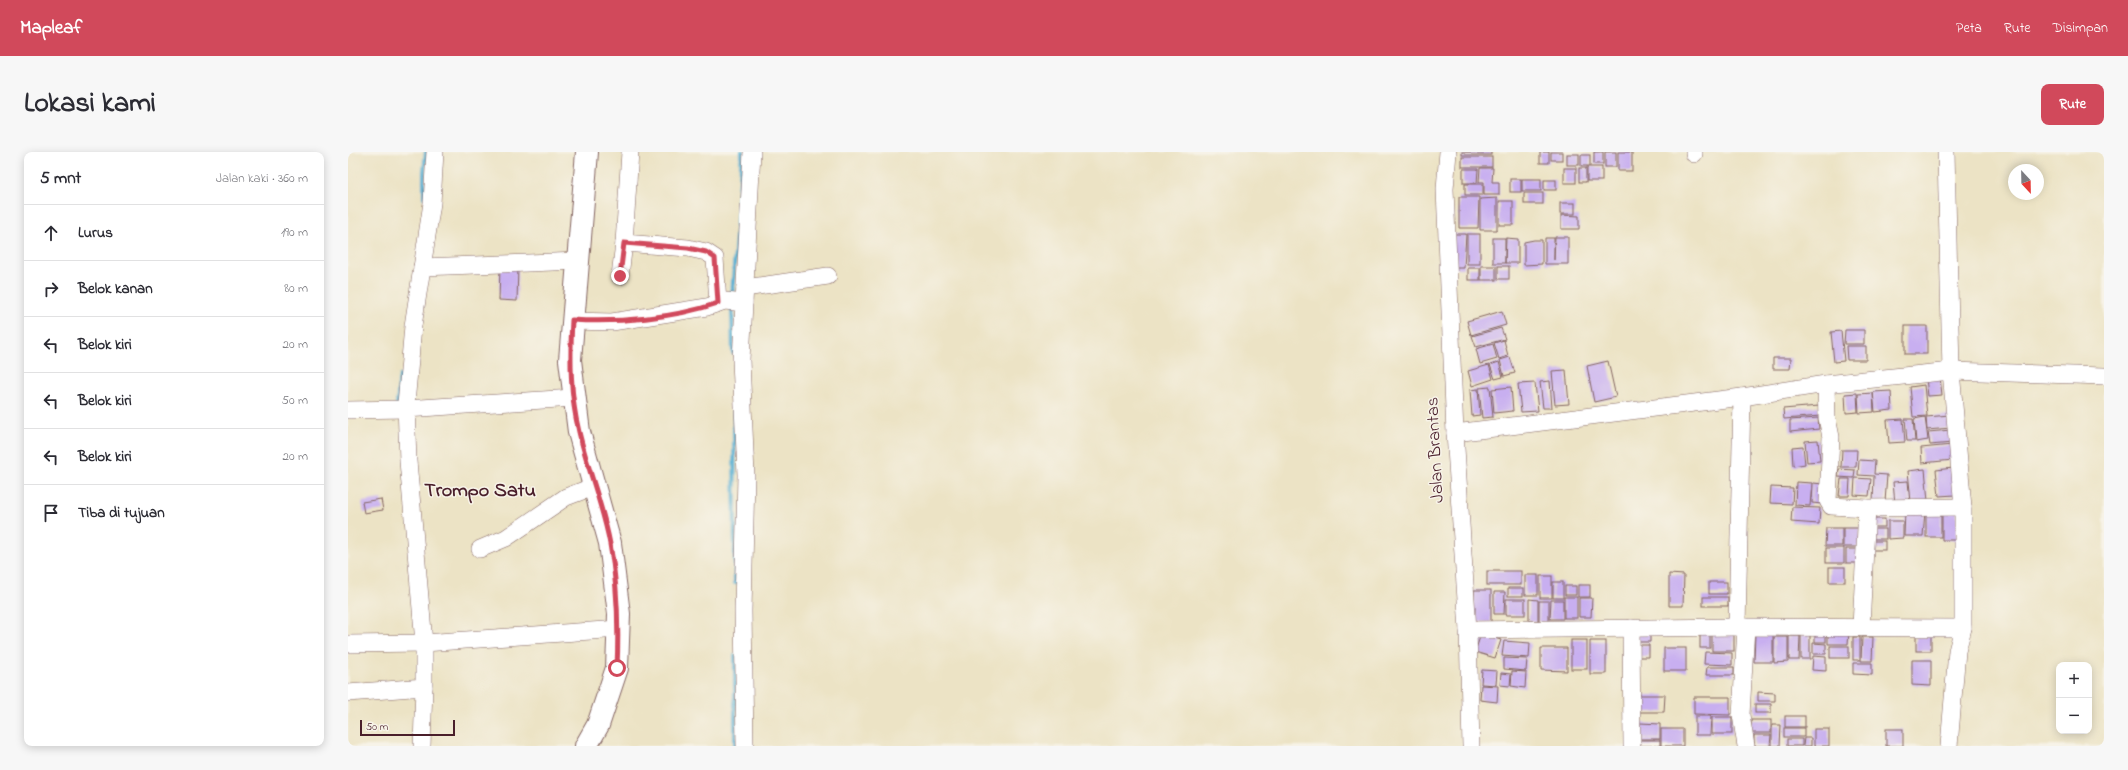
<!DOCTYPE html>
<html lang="id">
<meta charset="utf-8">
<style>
body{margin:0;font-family:"Indie Flower",sans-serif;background:#f7f7f7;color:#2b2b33}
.controls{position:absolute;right:12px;bottom:12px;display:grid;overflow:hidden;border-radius:8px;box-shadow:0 2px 10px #0003}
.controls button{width:36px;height:36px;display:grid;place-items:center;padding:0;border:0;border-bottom:1px solid #e1e1e2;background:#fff;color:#2b2b33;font:20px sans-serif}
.compass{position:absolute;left:1660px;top:12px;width:36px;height:36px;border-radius:50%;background:#fff;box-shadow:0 2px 10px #0003;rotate:158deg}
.scale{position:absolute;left:12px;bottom:10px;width:95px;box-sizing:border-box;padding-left:4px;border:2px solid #4a1f2b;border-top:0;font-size:11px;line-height:14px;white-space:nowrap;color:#4a1f2b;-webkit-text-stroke:3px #f7f3e8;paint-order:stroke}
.stop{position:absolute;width:12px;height:12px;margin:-9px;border:3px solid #d1495b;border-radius:50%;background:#fff}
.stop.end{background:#d1495b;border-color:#fff;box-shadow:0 1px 4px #0008}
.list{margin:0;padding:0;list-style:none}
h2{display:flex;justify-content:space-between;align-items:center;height:52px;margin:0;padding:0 16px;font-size:17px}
h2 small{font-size:13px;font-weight:400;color:#7c7c81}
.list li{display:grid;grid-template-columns:26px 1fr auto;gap:12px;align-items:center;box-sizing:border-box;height:56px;padding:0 16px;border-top:1px solid #e1e1e2}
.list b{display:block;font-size:15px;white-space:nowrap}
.list em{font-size:13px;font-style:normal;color:#7c7c81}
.icon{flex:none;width:22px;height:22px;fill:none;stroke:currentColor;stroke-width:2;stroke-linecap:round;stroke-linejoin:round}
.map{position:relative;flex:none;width:1756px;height:594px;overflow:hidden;border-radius:8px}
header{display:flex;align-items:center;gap:24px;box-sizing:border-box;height:56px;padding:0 20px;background:#d1495b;color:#fff}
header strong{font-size:19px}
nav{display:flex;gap:22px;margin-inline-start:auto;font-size:14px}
.intro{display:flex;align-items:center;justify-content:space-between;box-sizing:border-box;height:96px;padding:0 24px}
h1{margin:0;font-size:28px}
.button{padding:10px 18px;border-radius:8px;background:#d1495b;color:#fff;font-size:14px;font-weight:700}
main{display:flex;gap:24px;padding:0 24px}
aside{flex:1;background:#fff;border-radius:8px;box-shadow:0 2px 10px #0003}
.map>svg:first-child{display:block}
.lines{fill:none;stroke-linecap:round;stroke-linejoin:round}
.stream{stroke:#56b0d4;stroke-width:4}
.building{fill:#c8aff0}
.minor-casing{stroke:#836461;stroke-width:18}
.major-casing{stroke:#836461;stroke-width:24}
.minor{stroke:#fff;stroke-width:17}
.major{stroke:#fff;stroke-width:22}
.route{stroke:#d1495b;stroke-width:5}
.labels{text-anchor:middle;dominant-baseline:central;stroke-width:3;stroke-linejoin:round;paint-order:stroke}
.street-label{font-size:18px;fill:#4a1f2b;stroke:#f7f3e8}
.quarter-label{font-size:20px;font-weight:bold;fill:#4a1f2b;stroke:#f7f3e8}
</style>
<header>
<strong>Mapleaf</strong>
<nav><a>Peta</a><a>Rute</a><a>Disimpan</a></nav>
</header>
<div class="intro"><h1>Lokasi kami</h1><a class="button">Rute</a></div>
<main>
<aside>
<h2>5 mnt<small>Jalan kaki · 360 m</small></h2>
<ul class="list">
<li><svg class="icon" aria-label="ahead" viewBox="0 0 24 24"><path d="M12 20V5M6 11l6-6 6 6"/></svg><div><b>Lurus</b></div><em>190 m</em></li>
<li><svg class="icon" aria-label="right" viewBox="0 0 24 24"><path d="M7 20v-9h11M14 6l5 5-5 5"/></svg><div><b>Belok kanan</b></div><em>80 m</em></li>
<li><svg class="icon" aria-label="left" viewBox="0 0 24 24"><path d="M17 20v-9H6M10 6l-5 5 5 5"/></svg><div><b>Belok kiri</b></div><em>20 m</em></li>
<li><svg class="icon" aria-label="left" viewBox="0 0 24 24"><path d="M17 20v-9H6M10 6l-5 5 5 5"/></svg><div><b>Belok kiri</b></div><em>50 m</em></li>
<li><svg class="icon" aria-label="left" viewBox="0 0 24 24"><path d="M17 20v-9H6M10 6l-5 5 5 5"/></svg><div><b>Belok kiri</b></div><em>20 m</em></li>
<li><svg class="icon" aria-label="arrive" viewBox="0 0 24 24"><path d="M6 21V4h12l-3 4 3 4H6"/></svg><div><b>Tiba di tujuan</b></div></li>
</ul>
</aside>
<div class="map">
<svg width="1756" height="594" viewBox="0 0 1756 594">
<rect width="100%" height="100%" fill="#f7f3e8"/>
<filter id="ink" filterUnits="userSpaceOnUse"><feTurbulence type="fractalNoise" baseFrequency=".025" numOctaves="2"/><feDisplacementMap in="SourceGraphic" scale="8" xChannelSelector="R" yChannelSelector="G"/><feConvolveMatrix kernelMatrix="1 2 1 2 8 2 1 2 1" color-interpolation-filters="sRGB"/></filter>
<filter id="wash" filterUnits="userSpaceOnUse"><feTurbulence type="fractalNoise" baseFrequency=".012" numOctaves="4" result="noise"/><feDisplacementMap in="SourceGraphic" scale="16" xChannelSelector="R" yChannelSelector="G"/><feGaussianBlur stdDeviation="0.9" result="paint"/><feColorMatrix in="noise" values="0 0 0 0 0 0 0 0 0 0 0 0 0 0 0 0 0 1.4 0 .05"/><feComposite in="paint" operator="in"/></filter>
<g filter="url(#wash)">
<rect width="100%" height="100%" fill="#ece3c5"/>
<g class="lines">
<!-- stream -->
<g class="stream">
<path d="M76,45V20L78,0"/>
<path d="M384,145L394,0"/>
<path d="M384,154L385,201"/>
<path d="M386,238L387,431"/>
<path d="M49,253L52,224"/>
<path d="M387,594V504"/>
</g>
</g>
<g id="blocks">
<!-- building -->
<g class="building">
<rect x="1114" y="0" width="29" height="3"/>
<rect x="1192" y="0" width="9" height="11"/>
<rect x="1203" y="0" width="11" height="8"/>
<rect x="1246" y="0" width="9" height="12"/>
<rect x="1257" y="0" width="11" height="15"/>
<rect x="1270" y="0" width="14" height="19"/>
<rect x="1219" y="2" width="12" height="11"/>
<rect x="1233" y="3" width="9" height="11"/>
<rect x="1114" y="5" width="30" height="10"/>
<rect x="1239" y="15" width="15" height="14"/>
<path d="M1132,16H1145L1144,30H1151V43H1136V30H1131Z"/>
<rect x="1216" y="16" width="12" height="15"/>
<rect x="1231" y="16" width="7" height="14"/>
<path d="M1115,17H1130L1129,31H1115Z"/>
<rect x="1162" y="27" width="11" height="13"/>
<rect x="1174" y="27" width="19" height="12"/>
<rect x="1196" y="28" width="12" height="10"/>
<rect x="1117" y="32" width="18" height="11"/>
<rect x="1176" y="41" width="19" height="11"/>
<path d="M1111,45H1131L1130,76H1111Z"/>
<path d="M1149,46V78H1132V47Z"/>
<rect x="1151" y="49" width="14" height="24"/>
<rect x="1212" y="51" width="15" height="11"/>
<path d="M1213,63L1231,64V77H1213Z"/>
<path d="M1102,82H1118L1116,116H1102Z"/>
<rect x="1119" y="82" width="13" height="30"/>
<path d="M1207,85H1220V112H1197V86H1206V108Z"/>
<rect x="1145" y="86" width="12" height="25"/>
<path d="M1158,86L1170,87V111H1157Z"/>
<path d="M1186,88H1194V112L1176,113V90Z"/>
<rect x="1133" y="114" width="15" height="14"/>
<rect x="1150" y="114" width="11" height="13"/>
<path d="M152,116H170L169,149L151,148Z"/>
<rect x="1120" y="116" width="12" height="12"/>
<path d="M1154,159L1158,173L1123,183L1119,169Z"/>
<rect x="1557" y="174" width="22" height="28"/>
<path d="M1153,176L1157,187L1128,195L1124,184Z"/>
<path d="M1497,178H1516V192H1496Z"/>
<path d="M1493,179L1496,209L1486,210L1483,180Z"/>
<path d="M1156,188L1160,204L1151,207L1146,191Z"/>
<path d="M1145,192L1149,207L1132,212L1128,197Z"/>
<path d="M1498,194H1518V208H1499Z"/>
<path d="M1162,205L1167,221L1156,224L1152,208Z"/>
<path d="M1425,206H1443L1442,217H1425Z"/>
<path d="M1260,209L1268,245L1246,250L1239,214Z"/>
<path d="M1151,210L1155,225L1147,227L1142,213Z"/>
<path d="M1141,213L1145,227L1124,234L1120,219Z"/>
<path d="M1218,218L1221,252L1207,253L1204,219Z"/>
<path d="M1592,225L1594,243L1580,244L1578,226Z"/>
<path d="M1202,229L1204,256H1195L1192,230Z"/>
<path d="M1187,231L1190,259L1173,260L1170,232Z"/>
<path d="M1576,233L1579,264L1565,265L1562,235Z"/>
<path d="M1142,235L1145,265L1134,266L1131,236Z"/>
<path d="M1163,235L1165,259L1146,261L1144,237Z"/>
<path d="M1130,237L1132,263L1124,264L1122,238Z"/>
<path d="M1543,239L1544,258L1527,260L1525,240Z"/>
<path d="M1509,241L1510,260L1498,261L1497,242Z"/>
<path d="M1525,241L1526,260L1511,261L1510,242Z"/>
<path d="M1471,254L1472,264L1436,267L1435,257Z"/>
<path d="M1602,263L1603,276L1579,278L1578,265Z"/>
<path d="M1577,265L1580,288L1568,290L1566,267Z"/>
<path d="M1470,266L1471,277L1442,280V268Z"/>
<path d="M1555,267L1557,290L1541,291L1539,268Z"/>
<path d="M1557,267H1565L1567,289H1559Z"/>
<path d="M1603,278L1604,291L1582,293L1580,280Z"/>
<path d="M1470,288L1472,309L1459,310L1457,289Z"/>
<path d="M1604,293L1605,308L1574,311L1573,296Z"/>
<path d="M1455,294L1457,312L1445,314L1444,295Z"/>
<path d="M1494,298H1509L1508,315H1493Z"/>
<path d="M1511,308L1527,309L1526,322L1539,323L1537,350H1525L1526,324L1510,323Z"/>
<path d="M1605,316L1607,343L1591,344L1588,318Z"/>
<path d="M1491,317L1507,318L1506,326L1490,325Z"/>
<path d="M1577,317L1580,349L1563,350L1560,319Z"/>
<path d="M1507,326L1523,327L1521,344L1506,343Z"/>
<path d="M1493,327H1502L1501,344H1491Z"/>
<path d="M1560,329L1562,351L1547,352L1545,330Z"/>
<path d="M1448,330L1464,331L1462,354L1447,353Z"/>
<path d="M1465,331L1475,332L1474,352L1464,351Z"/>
<path d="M1423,335L1445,336L1444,352L1422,351Z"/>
<path d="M33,347L35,358L16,361L14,350Z"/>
<path d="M1444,355L1472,356L1471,372L1443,370Z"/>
<rect x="1594" y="358" width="15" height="30"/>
<path d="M1557,359H1577L1575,384H1556Z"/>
<rect x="1578" y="359" width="15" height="26"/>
<rect x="1521" y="367" width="16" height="8"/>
<path d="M1540,369H1555V386L1540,387Z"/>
<path d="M1478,376H1494V394H1477Z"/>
<rect x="1495" y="376" width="17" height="19"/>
<rect x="1521" y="377" width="17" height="10"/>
<rect x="1521" y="389" width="16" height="9"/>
<rect x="1478" y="396" width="18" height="15"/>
<rect x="1498" y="397" width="14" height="14"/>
<rect x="1481" y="415" width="16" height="15"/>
<rect x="1139" y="419" width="34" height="14"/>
<path d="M1321,422L1336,423L1335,454H1321Z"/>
<rect x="1177" y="423" width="13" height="20"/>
<rect x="1192" y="424" width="12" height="22"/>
<rect x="1205" y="430" width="10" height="16"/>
<rect x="1361" y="430" width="18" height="12"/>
<rect x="1230" y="433" width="12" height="12"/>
<rect x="1217" y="434" width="11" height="9"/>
<rect x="1160" y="436" width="15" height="8"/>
<rect x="1126" y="438" width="17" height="32"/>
<path d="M1146,440H1157L1156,462H1146Z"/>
<rect x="1216" y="445" width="13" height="21"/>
<rect x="1355" y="445" width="25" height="9"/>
<path d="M1231,446H1244L1243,465H1231Z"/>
<rect x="1158" y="447" width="19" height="16"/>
<path d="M1181,447L1190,448V469H1181Z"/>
<path d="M1203,448H1215V467H1202Z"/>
<rect x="1191" y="449" width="10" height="21"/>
<rect x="1352" y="476" width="10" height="20"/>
<rect x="1364" y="476" width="22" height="23"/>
<path d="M1480,478H1501L1500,492H1480Z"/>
<rect x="1568" y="478" width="15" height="21"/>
<rect x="1467" y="479" width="11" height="11"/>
<path d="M1289,481H1302V490H1288Z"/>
<path d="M1407,481H1425V510H1406Z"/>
<path d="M1133,482L1153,488L1147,506L1127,500Z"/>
<rect x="1453" y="483" width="9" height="24"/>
<path d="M1441,484H1452L1451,508H1441Z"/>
<path d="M1426,485H1440V510L1426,511Z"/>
<rect x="1505" y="485" width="7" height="23"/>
<path d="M1514,485H1525L1524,509H1513Z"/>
<rect x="1223" y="488" width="16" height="29"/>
<path d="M1156,489L1182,491L1181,506L1154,504Z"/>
<rect x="1242" y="489" width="16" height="33"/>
<path d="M1465,491L1478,492V502H1465Z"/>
<path d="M1289,493H1301V505H1288Z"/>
<rect x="1482" y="494" width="19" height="12"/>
<path d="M1193,496H1219V519L1193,518Z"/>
<rect x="1316" y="496" width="22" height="23"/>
<path d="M1357,500L1384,501V513L1356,512Z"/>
<path d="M1465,504L1478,505V519L1464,518Z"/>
<path d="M1156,506L1179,507L1178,519L1156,517Z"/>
<path d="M1564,508H1583V534L1564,533Z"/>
<path d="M1505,511H1524V523L1505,522Z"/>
<path d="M1359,515H1386V523H1358Z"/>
<path d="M1134,518L1149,519L1148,533L1133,532Z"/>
<path d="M1164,519L1178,520L1177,536L1163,534Z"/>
<path d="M1153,521L1163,522L1162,534L1152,533Z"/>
<path d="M1133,533L1150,534L1149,550L1132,548Z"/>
<path d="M1410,540L1427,541V549H1410Z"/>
<path d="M1291,543H1317L1316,560H1290Z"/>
<path d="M1346,545H1382V563L1346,562Z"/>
<rect x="1407" y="552" width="16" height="9"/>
<path d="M1347,564H1363L1362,583H1347Z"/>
<rect x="1437" y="564" width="20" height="11"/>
<rect x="1364" y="565" width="20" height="17"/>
<rect x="1403" y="568" width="20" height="13"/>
<path d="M1292,571L1312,572V587H1292Z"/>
<path d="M1424,573H1433L1432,594H1424Z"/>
<rect x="1436" y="576" width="20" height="9"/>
<rect x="1313" y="577" width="22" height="17"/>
<rect x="1466" y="577" width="15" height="17"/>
<rect x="1538" y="577" width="17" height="17"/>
<path d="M1406,583H1423L1422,594H1406Z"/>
<path d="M1456,586H1463V594H1455Z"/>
<rect x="1439" y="587" width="15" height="7"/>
<rect x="1290" y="588" width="22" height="6"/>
</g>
</g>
</g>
<g filter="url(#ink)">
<use href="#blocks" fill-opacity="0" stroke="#836461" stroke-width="1"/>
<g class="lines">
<defs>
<g id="minor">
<path d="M1100,0L1097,37L1107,281L1120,478L1123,594"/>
<path d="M1346,0V2"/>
<path d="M1598,0L1603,219L1615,355V476L1609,499L1601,594"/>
<path d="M276,91L282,0"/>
<path d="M74,115L230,109"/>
<path d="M272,124L276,91L340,96L358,100L367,106L370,151"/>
<path d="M397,136L480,124"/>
<path d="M224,169L264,170L359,155L377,149L396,151"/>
<path d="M1478,232L1479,266L1483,285L1480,349L1483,354L1519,356L1615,355"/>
<path d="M0,258L58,257L225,246"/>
<path d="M1107,281L1394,245L1478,232L1603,219L1756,224"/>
<path d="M132,397L158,386L218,345L247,334"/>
<path d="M1389,475L1394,245"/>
<path d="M1398,475L1393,563L1398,594"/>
<path d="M1513,475L1519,356"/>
<path d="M1283,476L1284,594"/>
<path d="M1120,478L1389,475L1615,476"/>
<path d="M0,492L76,491L60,309L58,252L65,174L84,51L87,0"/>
<path d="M0,541L76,535V491L271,477"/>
<path d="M74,594L76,535"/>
<path d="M397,594L395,459L398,323L393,208L404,0"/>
</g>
<path id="major" d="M238,594L250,573L269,516L271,462L262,391L231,280L222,208L239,0"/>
</defs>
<!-- minor casing -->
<use href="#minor" class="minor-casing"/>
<!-- major casing -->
<use href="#major" class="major-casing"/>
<!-- minor -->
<use href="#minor" class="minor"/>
<!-- major -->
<use href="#major" class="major"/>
</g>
</g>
<g class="lines" filter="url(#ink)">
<!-- route -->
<path class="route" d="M269,516C271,473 270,434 262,392C255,354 240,318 231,280C222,243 222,206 224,168C269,171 327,166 370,151L367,106L358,100L340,96L276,91L272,124"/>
</g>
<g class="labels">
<!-- street labels -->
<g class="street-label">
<text transform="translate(1088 298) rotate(-93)">Jalan Brantas</text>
</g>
<!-- quarter labels -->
<g class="quarter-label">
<text x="132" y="339">Trompo Satu</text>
</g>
</g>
</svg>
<div class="controls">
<button>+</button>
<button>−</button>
</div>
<svg class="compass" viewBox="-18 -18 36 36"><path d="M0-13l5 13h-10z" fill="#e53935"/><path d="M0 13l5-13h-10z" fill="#7c7c81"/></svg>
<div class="scale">50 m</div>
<div class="stop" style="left:269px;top:516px"></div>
<div class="stop end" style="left:272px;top:124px"></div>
</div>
</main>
